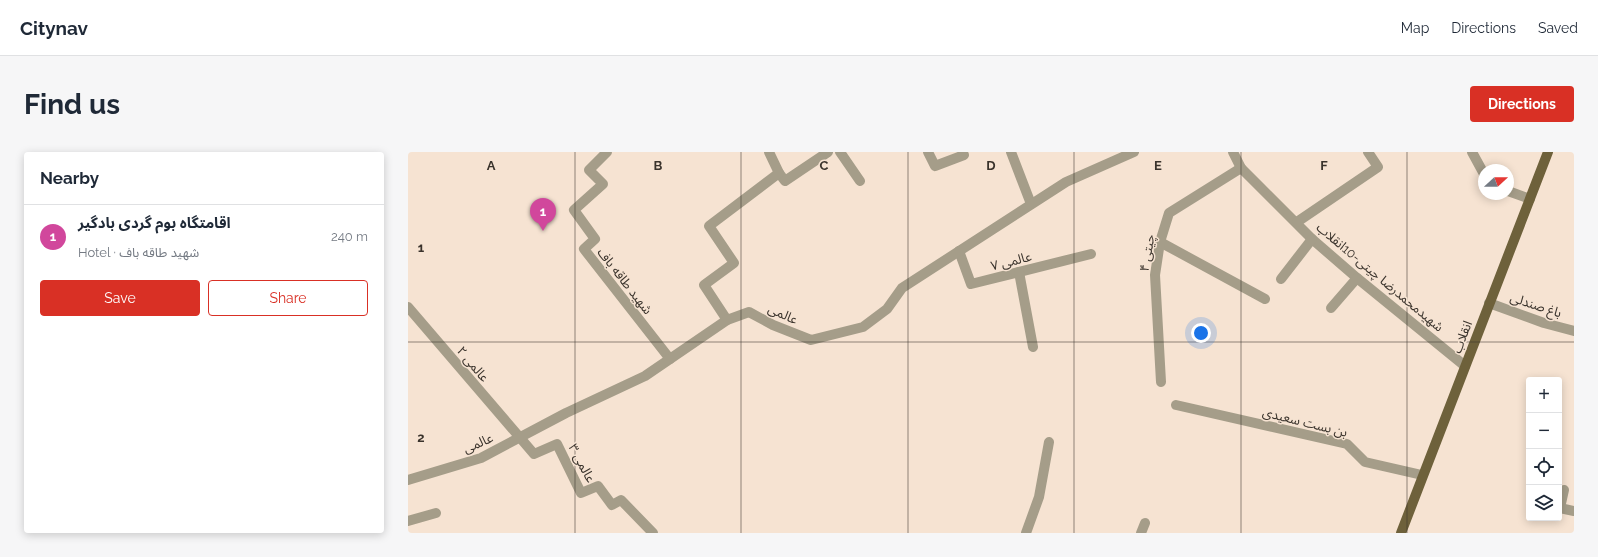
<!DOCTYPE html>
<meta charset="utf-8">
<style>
body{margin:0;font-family:Raleway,"Noto Sans Arabic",sans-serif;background:#f6f6f7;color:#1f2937}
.controls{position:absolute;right:12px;bottom:12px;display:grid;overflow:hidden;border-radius:4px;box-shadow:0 2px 10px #0003}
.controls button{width:36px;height:36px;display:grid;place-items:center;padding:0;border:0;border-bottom:1px solid #e0e1e3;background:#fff;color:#1f2937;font:20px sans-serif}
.compass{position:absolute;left:1070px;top:12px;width:36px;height:36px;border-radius:50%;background:#fff;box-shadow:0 2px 10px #0003;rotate:69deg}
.you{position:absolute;left:793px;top:181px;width:14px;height:14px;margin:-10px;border:3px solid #fff;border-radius:50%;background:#1a73e8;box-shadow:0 0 0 6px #1a73e833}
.badge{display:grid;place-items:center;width:26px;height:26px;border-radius:50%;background:#d93025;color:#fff;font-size:13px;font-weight:700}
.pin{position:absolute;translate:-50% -33px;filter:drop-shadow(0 1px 2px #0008)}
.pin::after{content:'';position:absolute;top:21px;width:14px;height:12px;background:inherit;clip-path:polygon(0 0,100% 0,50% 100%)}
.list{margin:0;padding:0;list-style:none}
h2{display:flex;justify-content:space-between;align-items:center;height:52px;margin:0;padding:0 16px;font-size:17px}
h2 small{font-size:13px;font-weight:400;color:#747a83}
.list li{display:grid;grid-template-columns:26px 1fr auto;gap:12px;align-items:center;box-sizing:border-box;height:64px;padding:0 16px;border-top:1px solid #e0e1e3}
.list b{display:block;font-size:15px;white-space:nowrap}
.list p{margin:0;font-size:13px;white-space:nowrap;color:#747a83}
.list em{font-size:13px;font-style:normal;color:#747a83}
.actions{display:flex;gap:8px;padding:12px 16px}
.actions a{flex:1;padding:9px 0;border:1px solid #d93025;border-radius:4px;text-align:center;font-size:14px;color:#d93025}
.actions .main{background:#d93025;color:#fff}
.icon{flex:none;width:22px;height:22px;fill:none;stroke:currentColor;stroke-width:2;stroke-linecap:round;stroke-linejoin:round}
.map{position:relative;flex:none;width:1166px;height:381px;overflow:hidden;border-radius:4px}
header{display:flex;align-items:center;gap:24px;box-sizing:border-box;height:56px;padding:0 20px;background:#fff;border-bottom:1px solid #e0e1e3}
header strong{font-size:19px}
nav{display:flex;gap:22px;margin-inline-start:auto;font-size:14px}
.intro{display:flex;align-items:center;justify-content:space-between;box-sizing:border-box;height:96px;padding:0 24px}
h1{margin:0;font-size:28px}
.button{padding:10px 18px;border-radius:4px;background:#d93025;color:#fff;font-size:14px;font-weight:700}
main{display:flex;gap:24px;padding:0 24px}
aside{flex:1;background:#fff;border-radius:4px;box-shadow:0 2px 10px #0003}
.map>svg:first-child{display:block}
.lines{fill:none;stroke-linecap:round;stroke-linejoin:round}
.minor{stroke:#a59d89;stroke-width:10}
.major{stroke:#6e613b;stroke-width:10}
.grid{fill:none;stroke:#3a332c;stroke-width:1;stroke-opacity:0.55}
.labels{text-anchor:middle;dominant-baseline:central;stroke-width:3;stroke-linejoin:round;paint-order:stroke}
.street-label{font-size:13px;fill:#3a332c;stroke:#f6e3d2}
.grid-label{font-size:13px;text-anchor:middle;font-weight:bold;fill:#3a332c;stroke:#f6e3d2;stroke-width:3;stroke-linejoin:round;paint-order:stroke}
</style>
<header>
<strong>Citynav</strong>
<nav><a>Map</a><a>Directions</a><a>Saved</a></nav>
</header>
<div class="intro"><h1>Find us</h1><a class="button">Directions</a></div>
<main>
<aside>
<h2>Nearby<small></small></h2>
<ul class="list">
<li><span class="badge" style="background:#d1479c">1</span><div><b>اقامتگاه بوم گردی بادگیر</b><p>Hotel · شهید طاقه باف</p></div><em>240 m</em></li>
</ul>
<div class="actions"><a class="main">Save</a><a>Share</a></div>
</aside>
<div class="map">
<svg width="1166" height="381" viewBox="0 0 1166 381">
<rect width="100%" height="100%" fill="#f6e3d2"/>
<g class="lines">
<!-- minor -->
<g class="minor">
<path d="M199,0L181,18L195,32L166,58L187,87L176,97L262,207"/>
<path d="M432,0L452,29"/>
<path d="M520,0L527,14L556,3"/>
<path d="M603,0L623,52"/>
<path d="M825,0L833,16L904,87L949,126L1057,214"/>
<path d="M1064,0L1076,22"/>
<path d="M371,21L377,29L420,0"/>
<path d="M1100,39L1122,47"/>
<path d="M889,70L970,15L960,0"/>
<path d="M752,90L857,147"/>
<path d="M551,99L563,132L683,102"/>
<path d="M611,120L625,195"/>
<path d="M873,127L904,87"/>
<path d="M1081,151L1136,171L1166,179"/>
<path d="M0,155L126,302L149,292L173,341L190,334L204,353L213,348L245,381"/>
<path d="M923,156L949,126"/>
<path d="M319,168L296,133L326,111L301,74L371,21L361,0"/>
<path d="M753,230L747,123L752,90L761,61L833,16"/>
<path d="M768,253L939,292L957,310L1014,323"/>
<path d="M0,328L73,306L158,261L237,224L319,168L341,160L365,173L403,188L455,175L479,157L494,136L658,30L726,0"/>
<path d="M1156,338L1152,356L1166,359"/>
<path d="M0,369L28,361"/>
<path d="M618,381L631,345L641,290"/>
<path d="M733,381L737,371"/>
</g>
<!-- major -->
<path class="major" d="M993,381L1140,0"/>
</g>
<!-- grid -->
<path class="grid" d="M167,0V381M333,0V381M500,0V381M666,0V381M833,0V381M999,0V381M0,190H1166"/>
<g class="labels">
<!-- street labels -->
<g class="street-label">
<text transform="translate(739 101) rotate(-80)">چیتی ۴</text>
<text transform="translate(603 109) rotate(-14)">عالمی ۷</text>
<text transform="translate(972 125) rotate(40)">شهیدمحمدرضا چیتی-10انقلاب</text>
<text transform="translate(217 129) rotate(52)">شهید طاقه باف</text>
<text transform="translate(1128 153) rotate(18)">باغ صندلی</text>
<text transform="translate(375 162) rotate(24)">عالمی</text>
<text transform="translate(1054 185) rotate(-69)">انقلاب</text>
<text transform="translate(65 212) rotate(50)">عالمی ۲</text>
<text transform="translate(897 270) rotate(14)">بن بست سعیدی</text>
<text transform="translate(70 291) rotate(-23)">عالمی</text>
<text transform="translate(174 311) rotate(62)">عالمی ۳</text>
</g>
</g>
<g class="grid-label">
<text x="83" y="18">A</text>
<text x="250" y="18">B</text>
<text x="416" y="18">C</text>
<text x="583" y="18">D</text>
<text x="750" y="18">E</text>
<text x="916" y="18">F</text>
<text x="13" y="100">1</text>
<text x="13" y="290">2</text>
</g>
</svg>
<div class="controls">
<button>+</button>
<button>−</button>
<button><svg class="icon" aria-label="locate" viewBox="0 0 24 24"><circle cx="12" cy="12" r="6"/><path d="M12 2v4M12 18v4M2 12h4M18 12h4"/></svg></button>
<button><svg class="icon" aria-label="layers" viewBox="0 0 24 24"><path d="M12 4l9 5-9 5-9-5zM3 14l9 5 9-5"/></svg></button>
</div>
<svg class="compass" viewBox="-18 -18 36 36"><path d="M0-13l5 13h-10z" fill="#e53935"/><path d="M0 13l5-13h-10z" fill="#747a83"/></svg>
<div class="you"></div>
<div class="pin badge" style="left:135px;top:79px;background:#d1479c">1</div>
</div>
</main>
